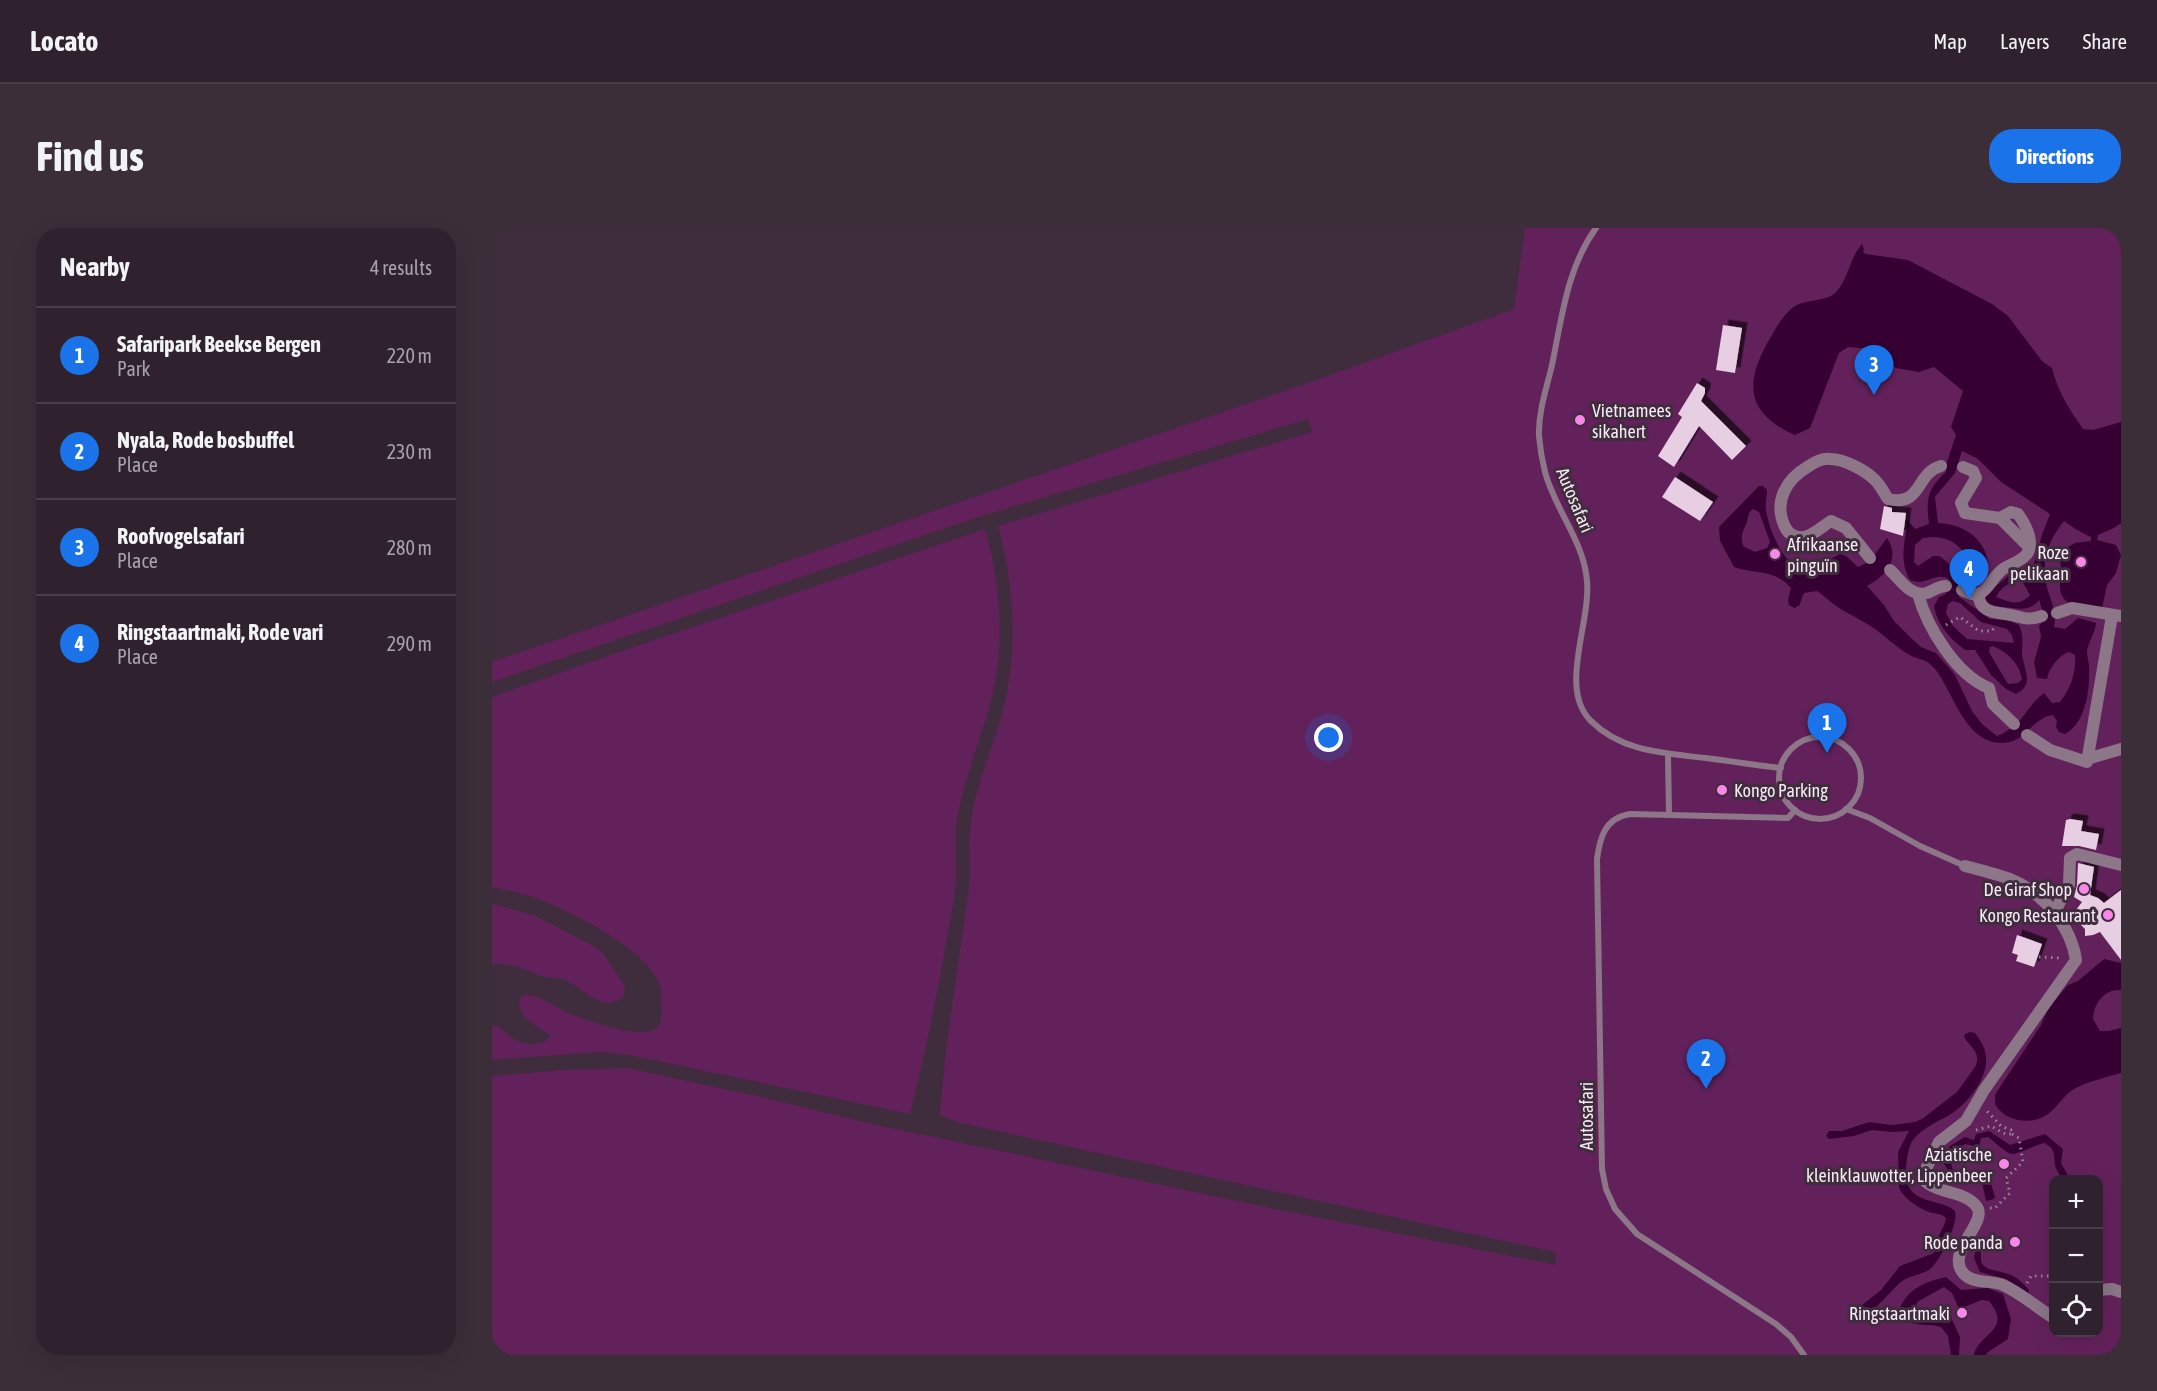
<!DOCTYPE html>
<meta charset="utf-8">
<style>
body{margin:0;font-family:"Asap Condensed",sans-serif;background:#3b2e39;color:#f1f3f6}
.controls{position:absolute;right:18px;bottom:18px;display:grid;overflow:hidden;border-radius:12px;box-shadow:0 6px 24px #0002}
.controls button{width:54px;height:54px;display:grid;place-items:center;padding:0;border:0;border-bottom:2px solid #4a3e49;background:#2f212d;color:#f1f3f6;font:30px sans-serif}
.you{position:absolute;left:837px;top:510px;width:21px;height:21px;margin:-15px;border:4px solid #fff;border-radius:50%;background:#1a73e8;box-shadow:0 0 0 9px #1a73e833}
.badge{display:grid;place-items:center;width:39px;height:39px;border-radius:50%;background:#1a73e8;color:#fff;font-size:20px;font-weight:700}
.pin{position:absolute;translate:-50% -50px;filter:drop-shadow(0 2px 3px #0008)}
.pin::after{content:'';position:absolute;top:32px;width:21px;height:18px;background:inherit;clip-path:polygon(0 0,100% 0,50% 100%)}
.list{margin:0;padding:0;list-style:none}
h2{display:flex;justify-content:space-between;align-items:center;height:78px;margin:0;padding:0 24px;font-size:26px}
h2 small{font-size:20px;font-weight:400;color:#a7a3aa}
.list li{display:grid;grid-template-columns:39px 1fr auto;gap:18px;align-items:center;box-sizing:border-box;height:96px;padding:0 24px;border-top:2px solid #4a3e49}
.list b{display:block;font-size:22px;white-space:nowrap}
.list p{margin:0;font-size:20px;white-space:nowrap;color:#a7a3aa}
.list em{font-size:20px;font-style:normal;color:#a7a3aa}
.icon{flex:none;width:33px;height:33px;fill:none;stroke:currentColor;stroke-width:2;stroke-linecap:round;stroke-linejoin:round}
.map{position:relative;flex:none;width:1629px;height:1127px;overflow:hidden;border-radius:24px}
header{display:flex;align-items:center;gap:36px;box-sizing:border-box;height:84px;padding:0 30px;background:#2f212d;border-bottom:2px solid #4a3e49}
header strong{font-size:28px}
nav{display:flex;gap:33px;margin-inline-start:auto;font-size:21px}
.intro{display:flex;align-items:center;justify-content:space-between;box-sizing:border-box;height:144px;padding:0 36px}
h1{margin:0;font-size:42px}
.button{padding:15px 27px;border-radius:24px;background:#1a73e8;color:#fff;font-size:21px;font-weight:700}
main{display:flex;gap:36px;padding:0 36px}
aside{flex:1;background:#2f212d;border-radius:24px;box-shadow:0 6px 24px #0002}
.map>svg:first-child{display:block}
.green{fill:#63215b;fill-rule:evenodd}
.water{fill:#360132;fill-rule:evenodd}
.building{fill:#e7cee2;filter:url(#shadow)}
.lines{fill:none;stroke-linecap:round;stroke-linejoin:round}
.path{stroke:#9a8a97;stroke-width:3;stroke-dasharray:1.5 4.5;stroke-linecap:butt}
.lane{stroke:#8c7688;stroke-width:6}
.street{stroke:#8c7688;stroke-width:12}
.poi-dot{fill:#f987e9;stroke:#3f2c3c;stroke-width:2}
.labels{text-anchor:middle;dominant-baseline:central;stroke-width:6;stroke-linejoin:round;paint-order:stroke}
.poi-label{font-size:18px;fill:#f6eaf4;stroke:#3f2c3c;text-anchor:end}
.street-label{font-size:18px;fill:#f6eaf4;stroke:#3f2c3c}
</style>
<header>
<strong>Locato</strong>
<nav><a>Map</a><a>Layers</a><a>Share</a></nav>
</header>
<div class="intro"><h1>Find us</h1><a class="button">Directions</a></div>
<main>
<aside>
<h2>Nearby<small>4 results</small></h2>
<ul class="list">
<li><span class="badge">1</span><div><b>Safaripark Beekse Bergen</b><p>Park</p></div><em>220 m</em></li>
<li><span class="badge">2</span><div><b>Nyala, Rode bosbuffel</b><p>Place</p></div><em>230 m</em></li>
<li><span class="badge">3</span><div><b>Roofvogelsafari</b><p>Place</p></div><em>280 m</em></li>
<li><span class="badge">4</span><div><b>Ringstaartmaki, Rode vari</b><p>Place</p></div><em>290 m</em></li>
</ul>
</aside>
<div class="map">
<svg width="1629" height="1127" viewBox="0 0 1629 1127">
<defs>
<filter id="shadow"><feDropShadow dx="5.5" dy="-5.5" stdDeviation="0" flood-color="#0009"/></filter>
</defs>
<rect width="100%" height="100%" fill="#3f2c3c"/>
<!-- green -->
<g class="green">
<path d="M1033,0H1629V1127H0V848L71,842L135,840L265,868L385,897L793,983L1064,1037L1063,1024L468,895L448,887C453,809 468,734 477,656C479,638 476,620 478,601C482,559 502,519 512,478C526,419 522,356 506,298L820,204L816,191L486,289L0,454V434L819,154L1022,81ZM1562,952H1606V1104H1562Z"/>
<path d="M493,301C509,357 514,420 498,477C488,513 473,549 466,586C461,608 466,631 464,654C461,684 454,714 449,743C440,791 430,838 418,886L137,827L108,824L0,832V797C11,800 14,807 24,812C35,818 51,818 59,808C47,800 18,786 30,767C47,765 61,779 76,785C93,792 145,810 161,802C170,797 170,787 169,778C169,771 170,762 167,755C155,721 77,683 44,670C30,665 15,662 0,659V469L127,424Z"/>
<path d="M0,676L41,687L100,717L110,724L133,758L132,767L125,773L114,775L103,771L72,751L51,749L25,738L0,735Z"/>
</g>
<!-- water -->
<g class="water">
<path d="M1370,16L1372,21L1371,24L1374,26L1416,32L1500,76L1516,88L1550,133L1560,140C1565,162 1578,183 1591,201L1601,202L1629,194V295L1622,300L1606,307L1605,312L1624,317L1629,327L1624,345L1615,357L1610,381C1593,378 1568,381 1568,358C1568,353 1569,348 1569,343C1570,336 1566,332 1567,324L1583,315L1599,313V309L1585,302L1572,293C1555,314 1548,336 1556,363C1560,375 1565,386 1562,399L1573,401L1586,390L1604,395C1603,406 1597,412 1595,423C1595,427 1596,432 1597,437C1598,460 1595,494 1573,506L1567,504L1564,499L1565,493L1561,487C1540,490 1534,514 1511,515C1473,516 1462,465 1443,441C1433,429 1427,433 1416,426C1404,419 1394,409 1383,401C1369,391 1353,385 1340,375C1335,371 1331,367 1325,363L1312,365L1307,378L1302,380L1297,377L1296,372L1299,360C1282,340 1264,347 1242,339L1228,313L1227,299L1267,258H1271L1275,262C1275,268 1273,276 1274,282C1278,308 1299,354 1331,346V335L1348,326L1354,328L1366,339L1377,334L1395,310C1409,331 1394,348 1375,358L1392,377L1402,393L1418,409L1429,419L1444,425L1463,447L1480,483L1490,496L1505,508C1534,496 1531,481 1552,465L1560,475L1568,474C1579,459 1584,446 1583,427L1577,424C1566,428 1557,440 1555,451L1545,450L1542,434L1549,409L1547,398L1553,391L1547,372C1537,385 1525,380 1511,379C1504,378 1501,378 1493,374C1493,363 1510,355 1518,346L1538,350L1550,307L1558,286L1509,254L1486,231L1470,223L1463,245L1443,269L1446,295C1509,298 1508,372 1468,355L1467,369L1498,391L1515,392L1527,397C1532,408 1530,415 1530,426C1532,443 1543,456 1524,466L1514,461L1499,447L1483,422H1473C1458,411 1445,397 1442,378L1447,369L1454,366L1457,351C1445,345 1439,353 1428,354C1424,354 1421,353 1418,352C1406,331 1414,313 1415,291L1423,301L1437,296C1434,271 1435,261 1454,244L1455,234L1464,207L1459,199L1471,163L1442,139L1427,144L1404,140L1378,121L1356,119L1347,125L1318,200L1303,207C1254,185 1252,156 1277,112C1283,102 1289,90 1298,82C1311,69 1332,76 1344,64C1357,50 1358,29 1370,16ZM1261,281L1267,284L1278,314L1275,320L1263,324L1251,318C1248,306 1251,304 1255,294C1257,288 1255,286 1261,281ZM1440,309C1461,309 1472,321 1482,340L1480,343C1459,345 1462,337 1447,328H1441L1426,338L1422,334L1423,317L1431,310ZM1530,353L1538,367C1527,379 1518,374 1504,369C1509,359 1519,353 1530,353ZM1461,373L1468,375L1489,394L1515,401L1520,407L1522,415L1475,411L1461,398L1454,385L1456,376ZM1501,418C1516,425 1527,435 1530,451L1526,455L1516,456L1497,424L1498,419Z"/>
<path d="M1612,731L1629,735V762C1612,761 1602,775 1601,791L1608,803H1616L1629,800V845C1614,849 1598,853 1584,860C1572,866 1567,878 1556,886C1540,898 1513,894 1503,876V867L1508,859L1549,797L1556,781L1576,757L1586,753Z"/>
<path d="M1478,804L1483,805C1489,813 1494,821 1494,830C1496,850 1475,876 1459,886C1446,894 1431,899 1421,912C1416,919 1415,930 1414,939C1413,946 1414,955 1418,961C1429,976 1451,972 1463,983C1467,994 1448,1034 1438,1041C1430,1047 1418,1047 1409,1054C1395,1066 1385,1083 1367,1089L1364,1082L1389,1062L1408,1038L1442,1025C1444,1006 1451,1005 1454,990C1449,985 1443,986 1437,984C1424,979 1413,971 1407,960L1406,924L1417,903L1399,904L1380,902L1362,908L1337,911L1334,908L1337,903H1350L1377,894L1400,897L1423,894L1430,891L1465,864L1483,839C1490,825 1479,820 1472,809L1473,806Z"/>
<path d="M1497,903L1518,917L1553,906L1571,921L1569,935L1578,951H1570C1568,947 1564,942 1563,937C1562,926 1563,920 1552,915C1546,916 1524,927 1520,926C1512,924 1503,914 1496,909L1489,910L1487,919L1473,916C1460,924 1451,943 1472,949C1478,950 1485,948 1492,946L1499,956L1503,969L1502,971L1494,973L1490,954L1481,956L1462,952L1451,934L1458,918L1473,909L1482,912L1484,906Z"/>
<path d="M1485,1015L1490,1017C1485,1043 1495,1040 1513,1045C1523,1047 1530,1054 1537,1062L1536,1067L1514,1051L1488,1044L1482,1030Z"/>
<path d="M1454,1049L1469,1062L1495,1060L1511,1066L1519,1091L1516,1111L1496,1124L1494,1127H1482C1487,1105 1521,1102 1497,1073L1490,1072L1467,1081L1460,1065L1452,1059L1425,1074L1424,1081L1429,1084L1458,1087L1468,1109L1467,1127H1459L1456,1108L1449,1099C1433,1094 1413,1101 1407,1082C1416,1060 1433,1054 1454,1049Z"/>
</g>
<!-- building -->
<g class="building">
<path d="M1231,97L1250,100L1243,145L1224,142Z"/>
<path d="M1205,155L1213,160V165L1209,173L1254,218L1240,232L1207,198L1182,239L1166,228L1190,189L1186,186Z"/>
<path d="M1183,249L1221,274L1208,293L1170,269Z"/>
<path d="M1392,278L1400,280V284L1414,285L1411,308L1388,301Z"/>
<path d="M1578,591L1591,593L1589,603L1607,606L1604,622L1587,618H1570L1574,592Z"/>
<path d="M1586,635L1602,639L1598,667L1606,670L1612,675L1629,662V732L1608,704L1601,707L1593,708V701L1584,692V682L1590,674L1582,669L1585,657Z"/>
<path d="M1525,707L1550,716L1542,739L1524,733L1526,727L1520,725Z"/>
</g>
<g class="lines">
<!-- path -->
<g class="path">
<path d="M1454,397L1468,389L1487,403H1500L1503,398"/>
<path d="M1547,729L1569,730"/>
<path d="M1484,902L1499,898L1513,906H1520L1519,902L1509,898L1494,882"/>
<path d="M1498,980H1503L1518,965L1514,950L1531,934L1527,910L1520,906"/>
<path d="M1535,1055L1539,1048H1562"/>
</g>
<!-- lane -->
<g class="lane">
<path d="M1104,0C1075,40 1070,89 1060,137C1055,159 1046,184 1047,208C1048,220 1050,232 1053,244C1063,282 1092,313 1095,353C1099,395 1066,461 1099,493C1130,524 1172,525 1213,530C1238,533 1263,537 1289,540"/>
<circle cx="1328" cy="550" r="41"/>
<path d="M1176,526L1177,586"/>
<path d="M1354,581L1378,590L1428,618L1473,638"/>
<path d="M1303,582L1296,590L1138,586C1113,590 1108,609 1105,631L1110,941L1114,961L1123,981L1145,1006L1284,1096L1299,1109L1312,1127"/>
</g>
<!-- street -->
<g class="street">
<path d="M1471,239L1481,243L1484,250L1469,275L1473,285L1508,290L1537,319"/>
<path d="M1378,330L1354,300L1339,293C1331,298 1320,308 1312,309C1303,310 1297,307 1293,299C1281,274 1294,251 1317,238C1323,234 1330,230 1338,231C1352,231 1373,242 1383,252C1389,258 1392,265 1396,271C1431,279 1423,245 1449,238"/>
<path d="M1398,342C1408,351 1419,370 1435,365C1442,362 1447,358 1454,358"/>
<path d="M1470,362C1494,376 1496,352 1511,341C1518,337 1526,334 1532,329C1545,318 1534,297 1526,286L1519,284L1508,290"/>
<path d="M1426,366C1435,399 1464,447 1497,460L1501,476L1522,496"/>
<path d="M1486,366C1488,383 1499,384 1513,386C1531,388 1531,394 1550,388"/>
<path d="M1565,385L1580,380L1629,388"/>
<path d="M1535,507L1558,522L1595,534L1620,388"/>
<path d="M1595,531L1629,521"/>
<path d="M1473,638C1488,642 1504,646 1518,651C1551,664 1579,698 1584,732L1492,862L1474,893L1447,914L1434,941L1432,952C1447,967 1473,962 1485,979C1496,995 1452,1025 1472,1046C1481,1056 1500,1052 1511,1057C1529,1065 1545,1080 1562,1090"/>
<path d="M1562,685L1577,657L1578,630L1585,626L1629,637"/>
<path d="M1606,1062L1620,1061L1629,1064"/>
</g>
</g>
<!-- markers -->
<g class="poi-dot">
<circle cx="1088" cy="192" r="6"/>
<circle cx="1283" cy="326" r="6"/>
<circle cx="1589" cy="334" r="6"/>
<circle cx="1230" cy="562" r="6"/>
<circle cx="1592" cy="661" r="6"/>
<circle cx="1616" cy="687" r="6"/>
<circle cx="1512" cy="936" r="6"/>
<circle cx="1523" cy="1014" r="6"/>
<circle cx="1470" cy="1085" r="6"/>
</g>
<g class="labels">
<!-- poi labels -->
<g class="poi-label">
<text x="1100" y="182" text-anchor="start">Vietnamees<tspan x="1100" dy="21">sikahert</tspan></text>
<text x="1295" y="316" text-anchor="start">Afrikaanse<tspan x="1295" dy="21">pinguïn</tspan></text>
<text x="1577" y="324">Roze<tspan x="1577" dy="21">pelikaan</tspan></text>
<text x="1242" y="562" text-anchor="start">Kongo Parking</text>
<text x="1580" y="661">De Giraf Shop</text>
<text x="1604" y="687">Kongo Restaurant</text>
<text x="1500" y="926">Aziatische<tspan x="1500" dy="21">kleinklauwotter, Lippenbeer</tspan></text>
<text x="1511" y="1014">Rode panda</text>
<text x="1458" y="1085">Ringstaartmaki</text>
</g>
<!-- street labels -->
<g class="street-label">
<text transform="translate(1083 272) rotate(67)">Autosafari</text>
<text transform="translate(1094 888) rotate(-90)">Autosafari</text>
</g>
</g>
</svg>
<div class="controls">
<button>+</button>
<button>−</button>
<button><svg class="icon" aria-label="locate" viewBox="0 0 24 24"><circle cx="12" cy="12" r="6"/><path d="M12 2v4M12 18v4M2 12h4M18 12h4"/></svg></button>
</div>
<div class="you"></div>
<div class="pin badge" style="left:1335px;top:525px">1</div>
<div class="pin badge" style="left:1214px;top:861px">2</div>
<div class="pin badge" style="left:1382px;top:167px">3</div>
<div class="pin badge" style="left:1477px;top:371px">4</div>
</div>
</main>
